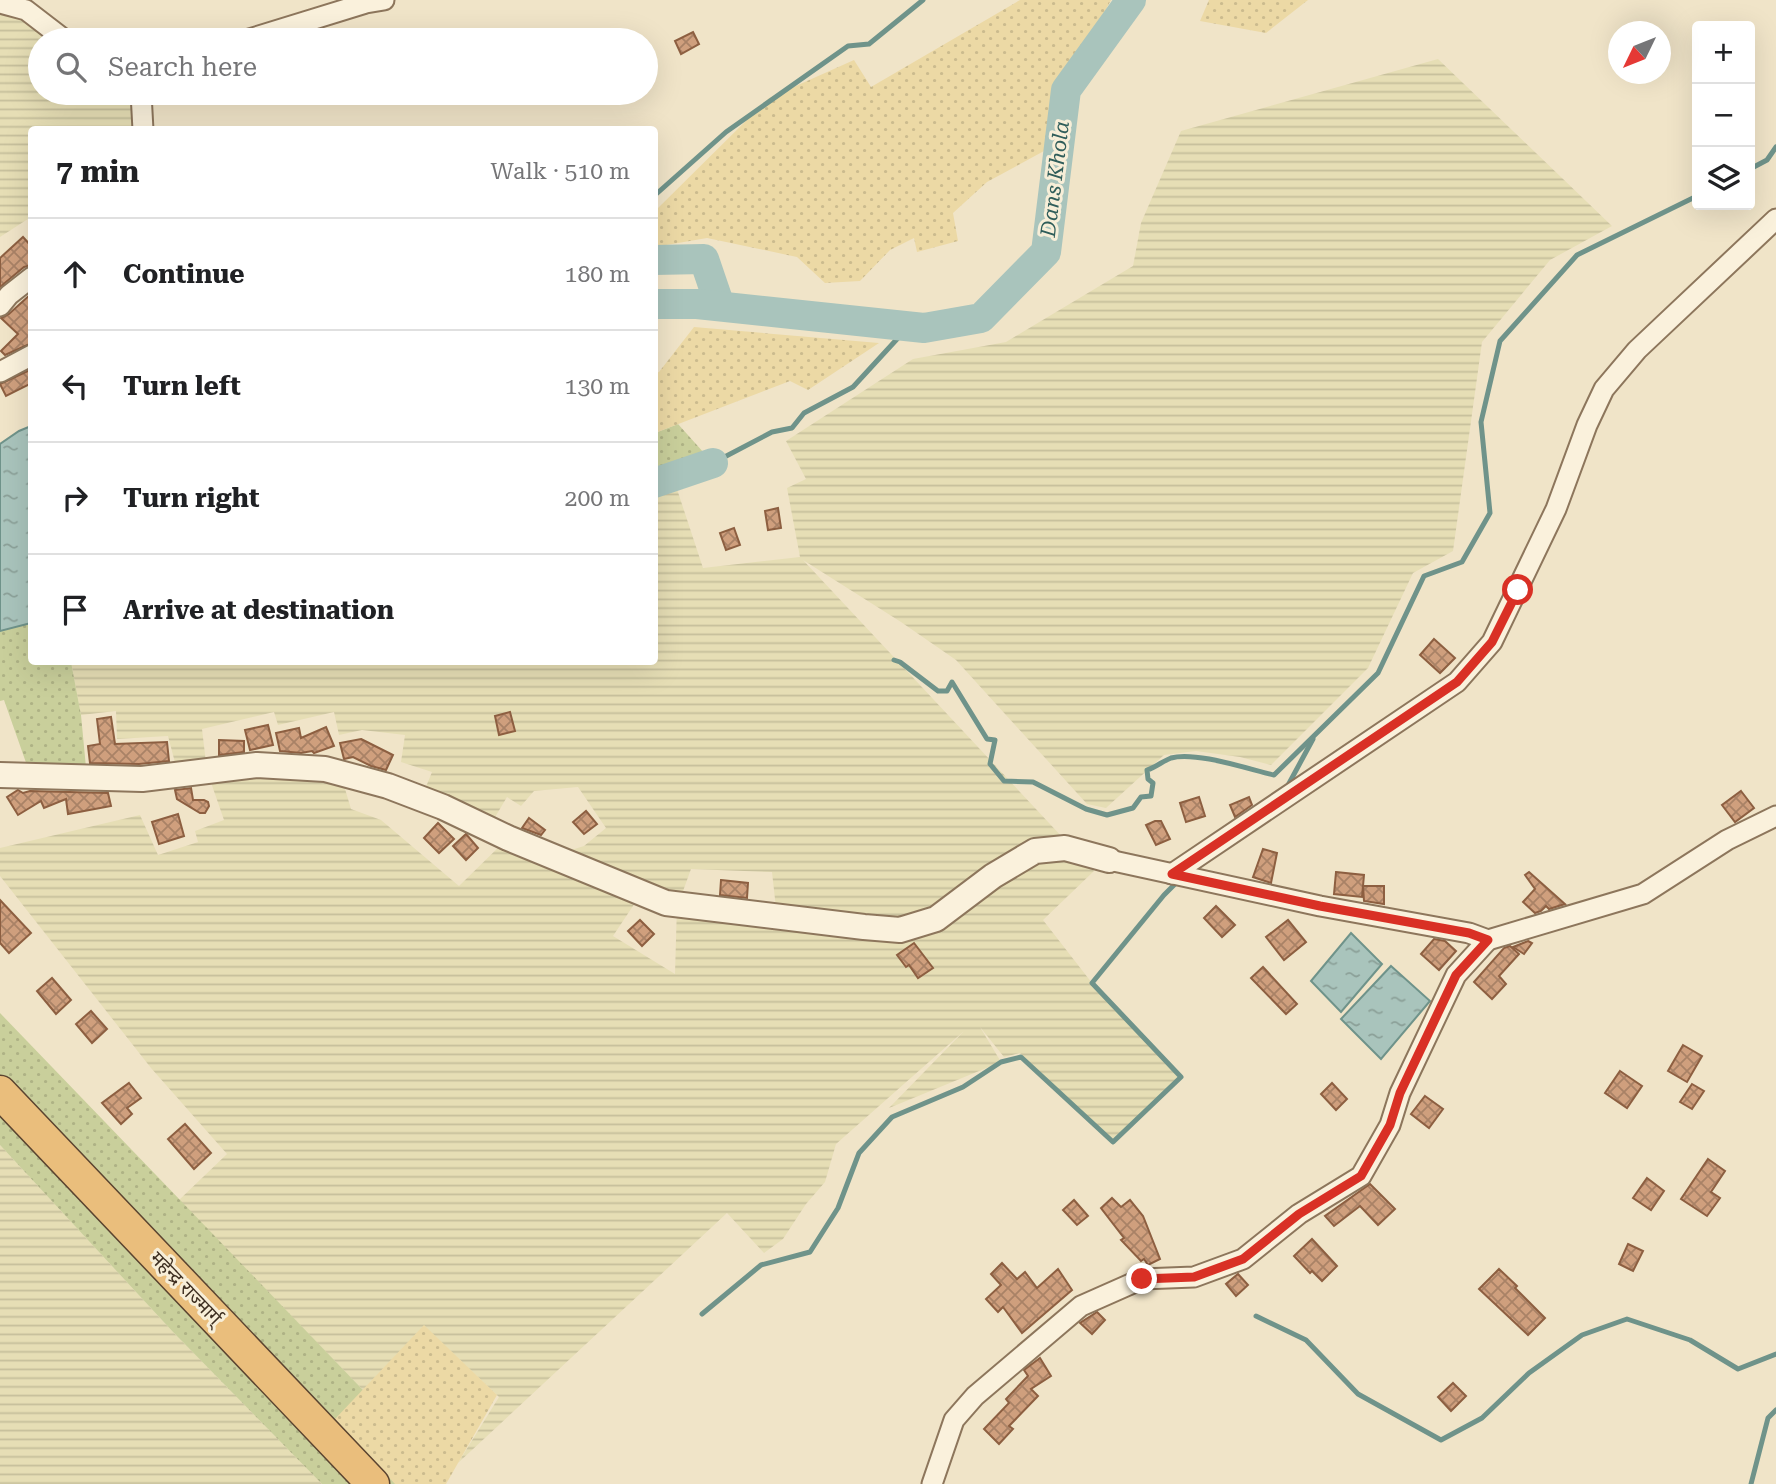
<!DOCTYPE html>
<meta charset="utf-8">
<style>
body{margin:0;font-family:"Roboto Serif","Noto Sans Devanagari",serif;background:#f2f2f2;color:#202124}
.controls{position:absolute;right:21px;top:21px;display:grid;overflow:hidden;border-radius:7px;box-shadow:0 7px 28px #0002}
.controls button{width:63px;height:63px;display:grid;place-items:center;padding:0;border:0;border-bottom:2px solid #e0e0e0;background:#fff;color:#202124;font:35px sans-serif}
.compass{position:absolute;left:1608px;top:21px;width:63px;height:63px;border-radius:50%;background:#fff;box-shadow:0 7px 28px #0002;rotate:227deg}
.stop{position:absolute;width:21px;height:21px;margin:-16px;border:5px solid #d93025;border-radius:50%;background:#fff}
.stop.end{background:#d93025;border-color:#fff;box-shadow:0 2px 7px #0008}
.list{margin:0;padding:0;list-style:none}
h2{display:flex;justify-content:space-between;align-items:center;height:91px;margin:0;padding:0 28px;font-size:30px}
h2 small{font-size:23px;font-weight:400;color:#757577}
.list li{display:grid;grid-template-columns:46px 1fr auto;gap:21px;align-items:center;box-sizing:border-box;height:112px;padding:0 28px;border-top:2px solid #e0e0e0}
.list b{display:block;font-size:26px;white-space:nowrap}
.list em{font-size:23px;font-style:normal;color:#757577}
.icon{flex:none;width:38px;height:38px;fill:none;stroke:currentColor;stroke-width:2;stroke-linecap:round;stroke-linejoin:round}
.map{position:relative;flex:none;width:1776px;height:1484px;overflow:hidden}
.search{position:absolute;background:#fff;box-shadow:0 7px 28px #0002;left:28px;top:28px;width:630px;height:77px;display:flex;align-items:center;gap:18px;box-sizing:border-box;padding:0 24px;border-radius:38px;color:#757577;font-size:26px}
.panel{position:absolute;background:#fff;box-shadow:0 7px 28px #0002;left:28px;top:126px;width:630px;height:539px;border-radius:7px}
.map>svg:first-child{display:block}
.farmland{fill:url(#farmland-rules);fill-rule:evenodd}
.grass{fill:url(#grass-dots)}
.sand{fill:url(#sand-dots)}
.water{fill:url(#water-ripples);stroke:#6f938a;stroke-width:2}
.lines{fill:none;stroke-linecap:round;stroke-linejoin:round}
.stream{stroke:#6f938a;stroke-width:5}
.river{stroke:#a9c4bc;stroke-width:30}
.building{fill:url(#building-cross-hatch);stroke:#8d5f41;stroke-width:2}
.minor-casing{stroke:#8d765c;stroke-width:23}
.tertiary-casing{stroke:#8d765c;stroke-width:28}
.trunk-casing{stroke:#5b4430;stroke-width:35}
.minor{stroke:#faf1dc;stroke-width:19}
.tertiary{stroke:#faf1dc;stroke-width:24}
.trunk{stroke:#eabe7c;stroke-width:32}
.route{stroke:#d93025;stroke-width:9}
.labels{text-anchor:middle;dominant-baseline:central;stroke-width:6;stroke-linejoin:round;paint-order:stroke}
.street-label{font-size:19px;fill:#3d2e20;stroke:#f7eed8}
.water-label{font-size:21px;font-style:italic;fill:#2f5d5a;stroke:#f7eed8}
</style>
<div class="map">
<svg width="1776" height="1484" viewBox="0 0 1776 1484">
<defs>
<pattern id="farmland-rules" width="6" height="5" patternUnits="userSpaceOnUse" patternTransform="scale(1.75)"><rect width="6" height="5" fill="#e6deb5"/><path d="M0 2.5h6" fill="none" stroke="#c6bf9b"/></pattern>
<pattern id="grass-dots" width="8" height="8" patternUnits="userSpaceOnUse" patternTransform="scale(1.75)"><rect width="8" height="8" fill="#c9cf9b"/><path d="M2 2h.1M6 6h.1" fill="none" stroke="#aeb285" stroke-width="1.8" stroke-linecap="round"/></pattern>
<pattern id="sand-dots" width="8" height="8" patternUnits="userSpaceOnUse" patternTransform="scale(1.75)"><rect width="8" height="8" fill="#ecd9a5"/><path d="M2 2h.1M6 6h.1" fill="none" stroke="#cbbb8e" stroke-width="1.8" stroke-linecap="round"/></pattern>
<pattern id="water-ripples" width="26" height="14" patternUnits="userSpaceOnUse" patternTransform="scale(1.75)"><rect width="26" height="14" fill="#a9c4bc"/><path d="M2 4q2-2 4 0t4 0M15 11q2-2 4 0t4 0" fill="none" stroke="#8ba098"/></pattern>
<pattern id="building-cross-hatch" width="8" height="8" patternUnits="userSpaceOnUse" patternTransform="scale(1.75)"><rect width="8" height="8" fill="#cf9f7d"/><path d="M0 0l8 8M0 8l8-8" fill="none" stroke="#a98266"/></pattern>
</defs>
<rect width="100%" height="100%" fill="#f0e4c8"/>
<!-- farmland -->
<g class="farmland">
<path d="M0,3L65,40H40V93H141L143,129L32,130L31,217L0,237Z"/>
<path d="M1438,59L1612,226L1550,260L1482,342L1453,551L1413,573L1368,668L1271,765L1240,757L1196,751L1164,755L1106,808L1087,804L956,660L901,622L803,560L1094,871L1043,920L1092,983L1181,1077L1113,1142L1020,1053L1004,1057L980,1027L1001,1062L889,1108L964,1031L836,1144L825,1182L806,1204L783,1239L764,1253L727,1213L458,1463L499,1397L424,1326L363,1390L179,1200L227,1154L151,1068L0,876V848L140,815L158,855L198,842L195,831L224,820L207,771L178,774L168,736L117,739L116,711L81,715L71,662H654L655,483L673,477L703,568L800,557L787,488L806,479L786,441L913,359L1006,342L1133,266L1141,223L1181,131ZM274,712L278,725L334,712L339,735L362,730L405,735L401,762L432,772L421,799L488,829L507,797L521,806L534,791L578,787L606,828L584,846L552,856L508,838L459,886L381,820L351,809L340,772L207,771L202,729ZM691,869L772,872L777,917L678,905ZM641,894L677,905L675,974L613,936Z"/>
<path d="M0,1145L173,1332L322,1484H0Z"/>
</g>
<!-- grass -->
<g class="grass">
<path d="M678,424L713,463L655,483V433Z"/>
<path d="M31,623L32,662H71L81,715L87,778L30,774L4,700L0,701V631Z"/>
<path d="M0,1013L363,1390L405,1484H322L173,1332L0,1145Z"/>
</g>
<!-- sand -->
<g class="sand">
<path d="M1020,0H1111L1061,92L1055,145L987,182L953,213L958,241L917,252L914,238L890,250L860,281L825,283L797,257L707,238L655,247V211L769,98L854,60L871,87Z"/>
<path d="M1209,0H1308L1266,33L1200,21Z"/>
<path d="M694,327L879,343L808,390L790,381L655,433V373L659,372Z"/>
<path d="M424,1325L497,1395L446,1484H395L335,1419Z"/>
</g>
<!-- water -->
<g class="water">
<path d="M31,426V623L0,631V444L19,431Z"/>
<path d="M1351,933L1382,964L1341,1012L1311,981Z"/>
<path d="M1391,966L1430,1001L1381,1059L1341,1019Z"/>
</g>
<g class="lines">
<!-- stream -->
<g class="stream">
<path d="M1750,169L1767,160L1776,147"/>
<path d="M654,196L726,132L848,46L869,44L923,0"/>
<path d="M713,463L772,432L792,428L804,413L853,387L909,326"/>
<path d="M894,660L900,662L938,691H947L952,682L987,739L995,740L990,764L1004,781L1033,782L1086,809L1107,815L1133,808L1141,797L1151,796L1153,783L1148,779L1147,770C1156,767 1163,761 1171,758C1195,751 1248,769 1274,775L1378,673L1424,576L1462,562L1490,513L1481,422L1500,341L1577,255L1697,196"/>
<path d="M1286,789L1313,739"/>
<path d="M702,1314L761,1265L810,1252L838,1208L859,1153L892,1117L963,1087L1001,1062L1021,1057L1113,1142L1181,1077L1092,983L1164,895L1179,880"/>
<path d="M1256,1316L1306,1340L1358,1394L1441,1440L1482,1418L1529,1373L1582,1335L1627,1319L1690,1340L1738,1369L1776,1354"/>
<path d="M1751,1484L1768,1418L1776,1410"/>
</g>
<!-- river -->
<g class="river">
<path d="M654,260L704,259L720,306"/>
<path d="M654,304H697L924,328L981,318L1046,252L1066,90L1131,0"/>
<path d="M654,483L713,463"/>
</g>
</g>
<!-- building -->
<g class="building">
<path d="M693,32L699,44L681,54L675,41Z"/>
<path d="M23,237L32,247V265L24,267L0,287V258Z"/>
<path d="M32,293V343L5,355L1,351L18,334L1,318L9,314Z"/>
<path d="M32,369V383L6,396L0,384Z"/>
<path d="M778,508L781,528L768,530L765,511Z"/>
<path d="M734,528L740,545L726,550L720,533Z"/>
<path d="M1434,639L1455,658L1440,673L1420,655Z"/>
<path d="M510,712L515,731L499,735L495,716Z"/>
<path d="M111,717L115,744L167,742L169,761L139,764L90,763L88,746L100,744L97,719Z"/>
<path d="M268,725L273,745L250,750L245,730Z"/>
<path d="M326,727L334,746L314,753L312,751L301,753L280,751L276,733L299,728L301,738Z"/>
<path d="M361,739L393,755L386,770L371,766L353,757L344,759L340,743Z"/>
<path d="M219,740L244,741V752L219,755Z"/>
<path d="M191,788L193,800H204L208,802L209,806L205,813H200L177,799L175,790Z"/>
<path d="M18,790L23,793L30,791L108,793L111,806L68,814L66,799L44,808L41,801L18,815L7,797Z"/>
<path d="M1741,791L1754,808L1735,822L1722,805Z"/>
<path d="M1199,797L1205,816L1186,822L1180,803Z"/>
<path d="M1249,797L1252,805L1235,817L1230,805Z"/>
<path d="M586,811L597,824L584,834L573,822Z"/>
<path d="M178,814L184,836L159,844L152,822Z"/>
<path d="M529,818L545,830L541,835L522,828Z"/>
<path d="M1155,821H1161L1170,839L1156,845L1146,825Z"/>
<path d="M438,823L454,839L439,853L424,838Z"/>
<path d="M466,834L478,848L466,860L453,846Z"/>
<path d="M1263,849L1277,853L1271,883L1253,877Z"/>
<path d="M1336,872L1364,875L1362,897L1334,894Z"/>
<path d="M1529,872L1565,904L1549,909L1546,906L1541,911L1535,913L1523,902L1535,889L1525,875Z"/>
<path d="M721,880L748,883L747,898L720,895Z"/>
<path d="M1363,886H1384V904L1364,901Z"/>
<path d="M0,900L31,933L9,953L0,943Z"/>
<path d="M1216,906L1235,925L1222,937L1204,918Z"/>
<path d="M640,920L654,934L642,946L628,931Z"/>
<path d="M1288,920L1306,942L1284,960L1266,937Z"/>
<path d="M1434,939L1445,941L1456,951L1439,970L1421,954Z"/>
<path d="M1528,941L1532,943L1524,954L1513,947Z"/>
<path d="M914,943L933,968L918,978L909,965L906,967L897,955Z"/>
<path d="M1510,946L1519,954L1499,976L1506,984L1492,999L1474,982L1504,948Z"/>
<path d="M1263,967L1297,1004L1286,1014L1251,978Z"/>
<path d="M52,978L71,1000L56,1014L37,991Z"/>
<path d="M91,1011L107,1029L92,1043L76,1024Z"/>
<path d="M1683,1045L1702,1056L1687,1082L1668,1071Z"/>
<path d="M1620,1071L1642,1086L1627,1108L1605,1093Z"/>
<path d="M129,1083L141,1098L127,1108L132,1114L121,1124L102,1103Z"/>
<path d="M1332,1083L1347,1099L1336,1110L1321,1094Z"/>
<path d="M1692,1084L1704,1091L1692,1109L1680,1102Z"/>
<path d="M1425,1096L1443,1109L1429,1128L1411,1114Z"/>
<path d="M185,1124L211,1153L194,1169L168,1139Z"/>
<path d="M1708,1159L1725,1171L1711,1192L1720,1198L1707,1216L1681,1199Z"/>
<path d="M1647,1178L1664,1191L1651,1210L1633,1198Z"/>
<path d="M1370,1184L1395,1209L1378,1225L1360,1206L1334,1226L1325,1216Z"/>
<path d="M1112,1198L1121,1207L1130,1200L1143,1216L1160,1259L1148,1265L1144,1259L1141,1261L1121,1240L1124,1238L1101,1208Z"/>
<path d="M1074,1200L1088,1216L1077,1225L1063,1210Z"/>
<path d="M1312,1239L1337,1266L1322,1281L1312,1271L1310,1273L1294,1256Z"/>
<path d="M1628,1244L1643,1251L1633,1271L1619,1264Z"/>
<path d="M1002,1263L1017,1279L1025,1272L1037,1288L1058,1269L1072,1290L1022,1333L1003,1307L998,1312L986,1299L1001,1285L991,1274Z"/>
<path d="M1499,1269L1517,1286L1515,1288L1545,1318L1528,1335L1479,1289Z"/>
<path d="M1238,1274L1248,1285L1236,1296L1226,1284Z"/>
<path d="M1097,1312L1105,1320L1092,1334L1080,1323Z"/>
<path d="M1040,1358L1051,1376L1031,1389L1038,1396L1009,1426L1013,1429L999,1444L984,1429L1009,1403L1006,1399L1028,1376L1024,1370Z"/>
<path d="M1453,1383L1466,1396L1451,1411L1438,1397Z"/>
</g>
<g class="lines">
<defs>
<g id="minor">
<path d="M0,3L26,10L65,40"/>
<path d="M246,40L366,3L384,0"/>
<path d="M141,93L143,130"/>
<path d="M0,306L9,295L32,277"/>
<path d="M0,372L32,355"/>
<path d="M1109,860L1320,906L1469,933L1488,940L1643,894L1727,840L1776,816"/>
<path d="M1172,874L1457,682L1492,642L1556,509L1587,425L1604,389L1637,350L1776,219"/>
<path d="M932,1484L954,1420L975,1396L1081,1306L1142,1279L1194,1277L1243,1259L1299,1214L1361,1176L1390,1125L1400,1093L1456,975L1488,940"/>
</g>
<path id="tertiary" d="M0,775L142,779L257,765L325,769L388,786L443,807L508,838L666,903L864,927L900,930L936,919L993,876L1035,851L1065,848L1109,860"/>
<path id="trunk" d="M0,1092L373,1484"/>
</defs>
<!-- minor casing -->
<use href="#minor" class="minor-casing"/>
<!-- tertiary casing -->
<use href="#tertiary" class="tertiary-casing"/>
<!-- trunk casing -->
<use href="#trunk" class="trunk-casing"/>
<!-- minor -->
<use href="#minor" class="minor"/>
<!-- tertiary -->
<use href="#tertiary" class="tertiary"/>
<!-- trunk -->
<use href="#trunk" class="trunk"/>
</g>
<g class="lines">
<!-- route -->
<path class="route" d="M1142,1279L1194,1277L1243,1259L1299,1214L1361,1176L1390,1125L1400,1093L1456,975L1488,940L1469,933L1320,906L1172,874L1457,682L1492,642L1518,590"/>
</g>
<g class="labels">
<!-- street labels -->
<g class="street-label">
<text transform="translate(186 1288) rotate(46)">महेन्द्र राज्मार्ग्</text>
</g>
<!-- water labels -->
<g class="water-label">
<text transform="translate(1055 179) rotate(-83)">Dans Khola</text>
</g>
</g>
</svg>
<div class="controls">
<button>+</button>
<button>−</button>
<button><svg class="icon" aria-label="layers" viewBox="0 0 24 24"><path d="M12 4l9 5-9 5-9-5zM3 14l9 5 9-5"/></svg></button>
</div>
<svg class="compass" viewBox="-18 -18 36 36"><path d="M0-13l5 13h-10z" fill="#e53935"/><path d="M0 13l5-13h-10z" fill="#757577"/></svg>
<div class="stop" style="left:1518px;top:590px"></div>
<div class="stop end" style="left:1142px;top:1279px"></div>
<div class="search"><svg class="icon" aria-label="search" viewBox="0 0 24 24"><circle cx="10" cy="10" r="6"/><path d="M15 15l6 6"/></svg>Search here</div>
<section class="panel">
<h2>7 min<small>Walk · 510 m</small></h2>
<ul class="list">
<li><svg class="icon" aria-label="ahead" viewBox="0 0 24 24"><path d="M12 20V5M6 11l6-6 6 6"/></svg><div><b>Continue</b></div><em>180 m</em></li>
<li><svg class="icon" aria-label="left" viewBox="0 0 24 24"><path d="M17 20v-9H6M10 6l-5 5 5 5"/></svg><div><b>Turn left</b></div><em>130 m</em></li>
<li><svg class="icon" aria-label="right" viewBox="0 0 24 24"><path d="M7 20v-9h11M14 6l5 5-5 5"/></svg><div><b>Turn right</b></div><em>200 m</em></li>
<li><svg class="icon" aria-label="arrive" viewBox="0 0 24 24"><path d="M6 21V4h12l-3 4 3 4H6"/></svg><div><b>Arrive at destination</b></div></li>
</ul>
</section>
</div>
